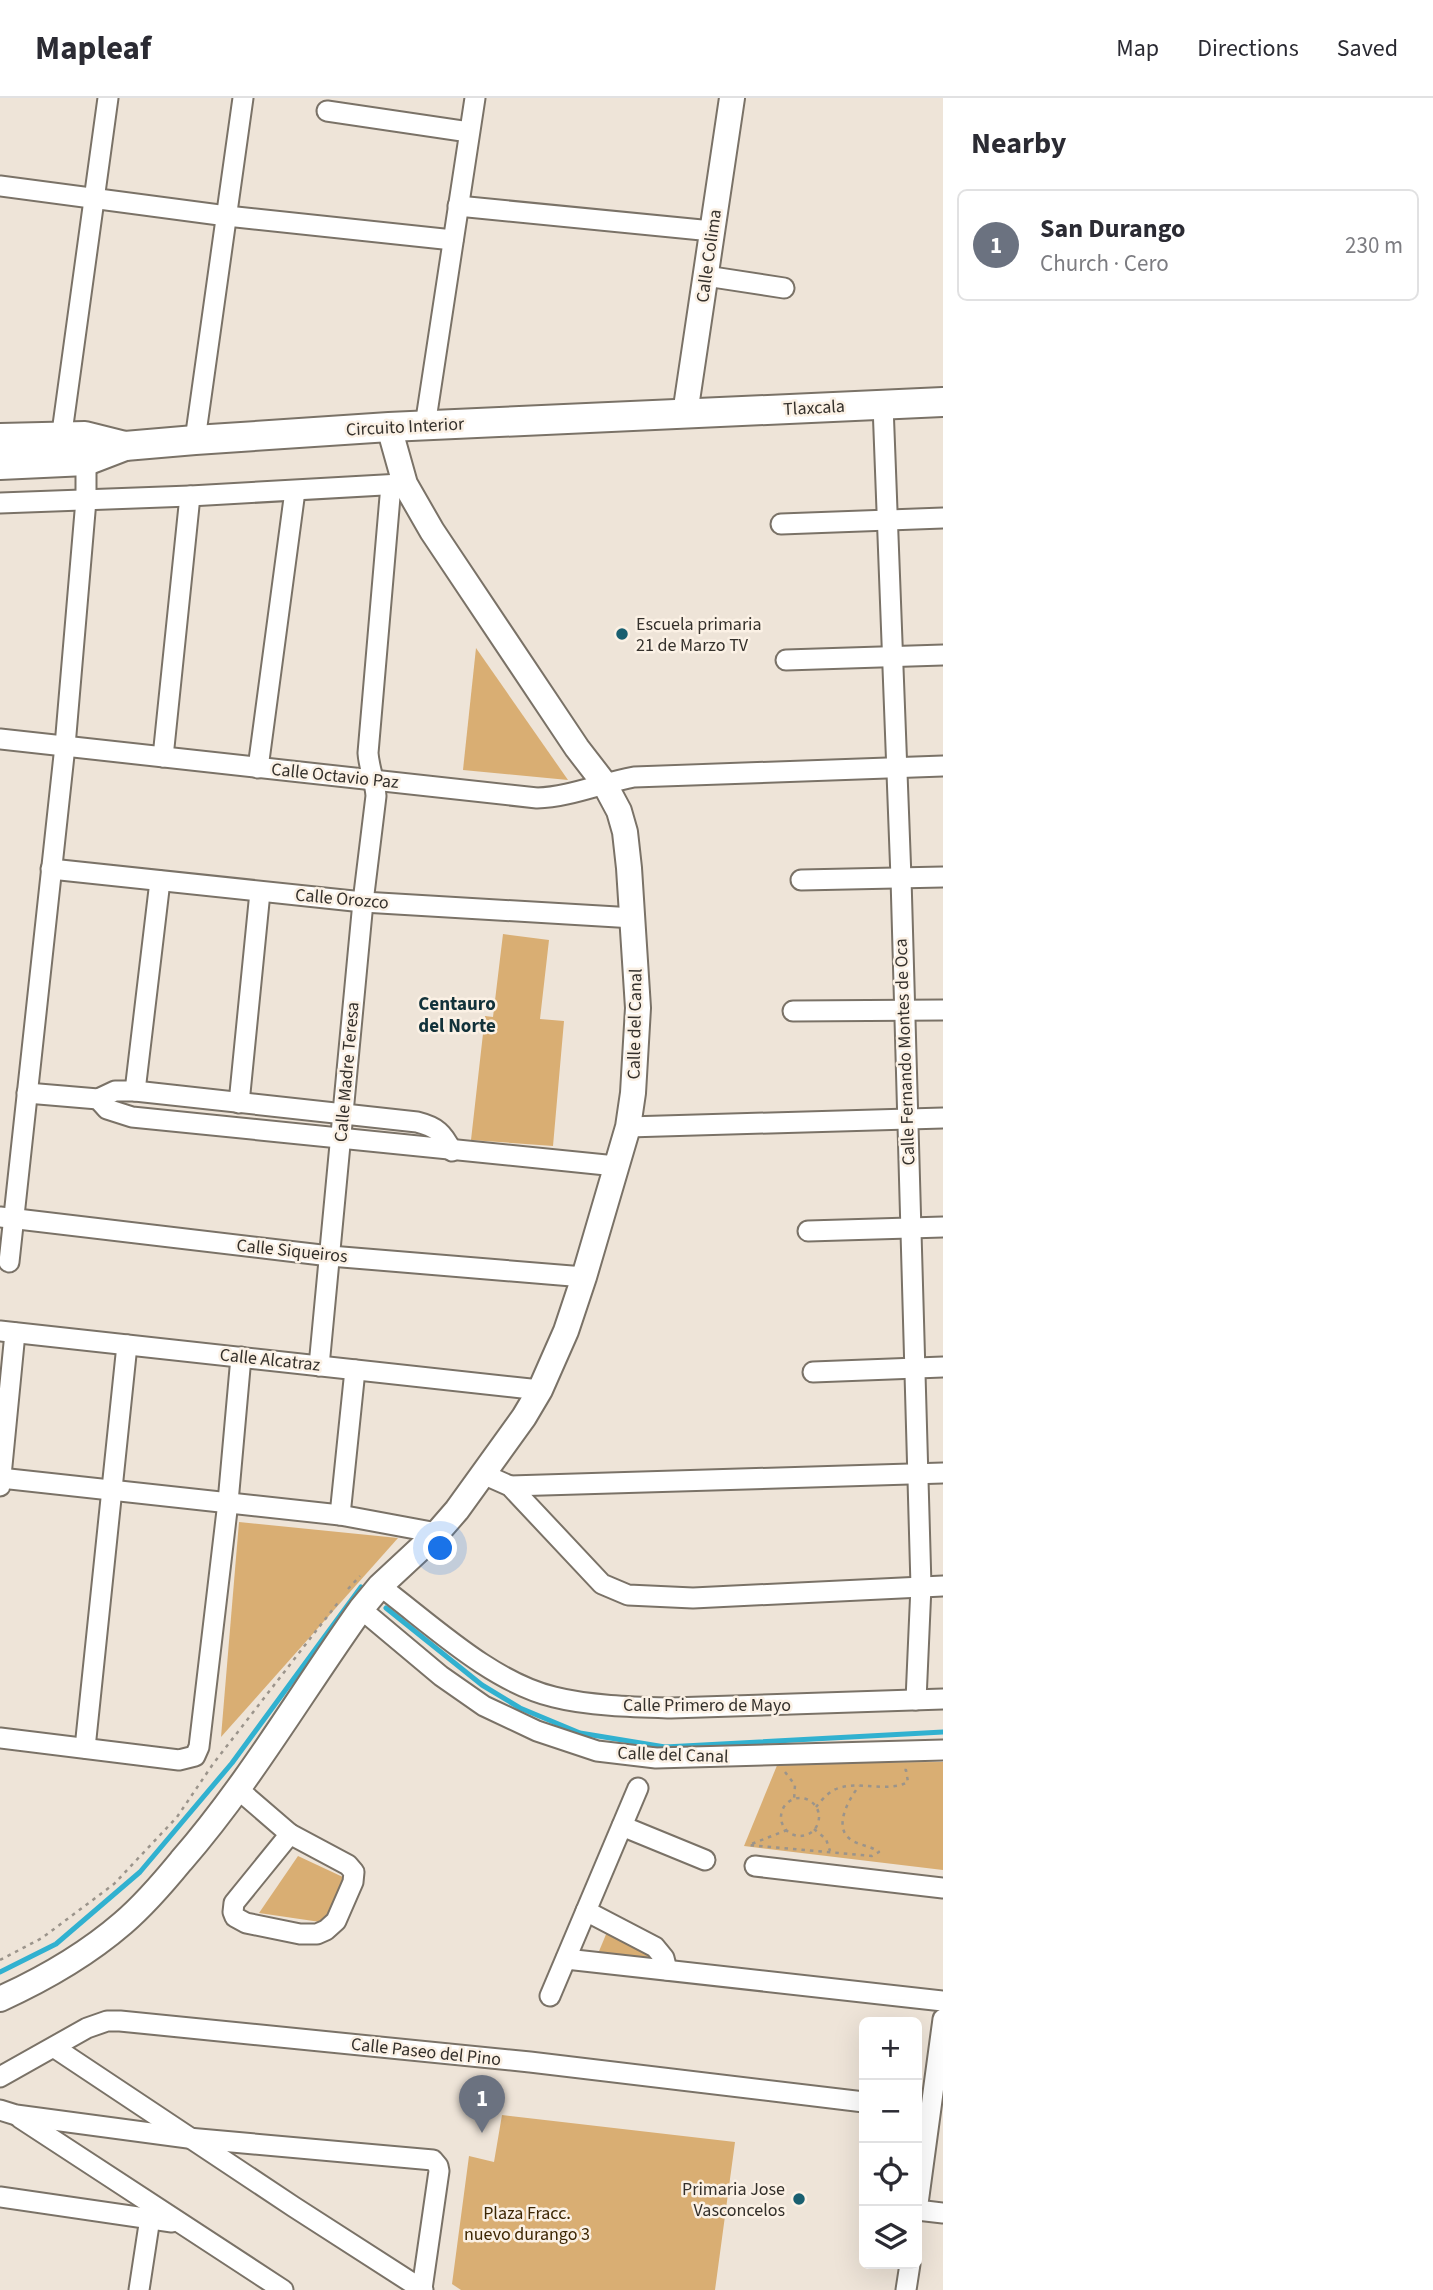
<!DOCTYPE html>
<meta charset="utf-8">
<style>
body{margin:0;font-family:"Source Sans 3",sans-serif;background:#f7f7f7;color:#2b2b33}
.controls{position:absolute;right:21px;bottom:21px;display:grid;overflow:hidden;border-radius:10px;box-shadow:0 7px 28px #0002}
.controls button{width:63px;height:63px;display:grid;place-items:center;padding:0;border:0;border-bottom:2px solid #e1e1e2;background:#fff;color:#2b2b33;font:35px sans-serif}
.you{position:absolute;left:441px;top:1451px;width:24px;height:24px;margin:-18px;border:5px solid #fff;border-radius:50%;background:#1a73e8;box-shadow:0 0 0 10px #1a73e833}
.badge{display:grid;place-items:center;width:46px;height:46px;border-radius:50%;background:#111827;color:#fff;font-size:23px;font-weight:700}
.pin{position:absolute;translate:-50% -58px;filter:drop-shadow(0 2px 4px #0008)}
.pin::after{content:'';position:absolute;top:37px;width:24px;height:21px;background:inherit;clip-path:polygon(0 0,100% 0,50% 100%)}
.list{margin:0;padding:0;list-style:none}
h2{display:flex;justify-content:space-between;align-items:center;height:91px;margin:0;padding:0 28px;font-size:30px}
h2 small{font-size:23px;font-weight:400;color:#7c7c81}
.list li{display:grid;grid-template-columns:46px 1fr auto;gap:21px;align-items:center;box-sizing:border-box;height:112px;margin:0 14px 14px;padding:0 14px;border:2px solid #e1e1e2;border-radius:10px}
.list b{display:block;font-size:26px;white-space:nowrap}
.list p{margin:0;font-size:23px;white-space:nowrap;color:#7c7c81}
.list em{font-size:23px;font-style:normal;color:#7c7c81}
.icon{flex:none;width:38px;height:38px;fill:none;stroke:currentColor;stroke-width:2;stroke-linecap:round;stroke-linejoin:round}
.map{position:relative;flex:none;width:943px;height:2192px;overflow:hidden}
header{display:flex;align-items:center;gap:42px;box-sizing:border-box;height:98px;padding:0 35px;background:#fff;border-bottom:2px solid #e1e1e2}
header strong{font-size:33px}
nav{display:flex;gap:38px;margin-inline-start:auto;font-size:24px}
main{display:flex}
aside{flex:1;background:#fff}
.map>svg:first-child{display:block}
.green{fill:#d9ae73}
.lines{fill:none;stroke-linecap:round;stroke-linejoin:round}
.stream{stroke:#31b1d0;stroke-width:5}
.minor-casing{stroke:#7a7267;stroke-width:23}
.tertiary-casing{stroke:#7a7267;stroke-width:28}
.secondary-casing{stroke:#7a7267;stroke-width:32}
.path{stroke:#9b948b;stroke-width:2.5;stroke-dasharray:3.5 5;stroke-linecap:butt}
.minor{stroke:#fff;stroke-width:19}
.tertiary{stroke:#fff;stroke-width:24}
.secondary{stroke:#fff;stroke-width:28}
.poi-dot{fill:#195f70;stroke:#fbf1e5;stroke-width:2.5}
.labels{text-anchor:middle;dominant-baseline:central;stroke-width:5;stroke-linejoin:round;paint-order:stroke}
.street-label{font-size:18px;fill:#34302b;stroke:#fbf1e5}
.poi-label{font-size:18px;fill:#34302b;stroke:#fbf1e5;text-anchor:start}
.park-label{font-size:18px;fill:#3c2603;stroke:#fbf1e5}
.neighbourhood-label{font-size:19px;font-weight:bold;fill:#12323a;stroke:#fbf1e5}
</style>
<header>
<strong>Mapleaf</strong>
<nav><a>Map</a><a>Directions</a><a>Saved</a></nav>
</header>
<main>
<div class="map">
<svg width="943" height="2192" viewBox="0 0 943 2192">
<rect width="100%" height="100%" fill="#eee4d8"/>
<!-- green -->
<g class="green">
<path d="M476,550L568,682L463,672Z"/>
<path d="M503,836L549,842L540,921L564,923L553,1048L471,1042L485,918L493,919Z"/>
<path d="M239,1424L398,1440L221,1639Z"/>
<path d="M943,1664V1772L744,1748L778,1665Z"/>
<path d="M298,1758L345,1780L327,1825L259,1815Z"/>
<path d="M607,1834L654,1856L655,1863L597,1858Z"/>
<path d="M502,2017L735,2044L715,2192H461L452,2186L469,2058L494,2064Z"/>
</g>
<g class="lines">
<!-- stream -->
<g class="stream">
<path d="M386,1510L482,1587L520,1610L580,1635L665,1649L943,1634"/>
<path d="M0,1874L56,1846L140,1774L232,1665L361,1489"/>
</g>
<defs>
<g id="minor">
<path d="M327,13L469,34"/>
<path d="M0,88L227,118L453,142"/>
<path d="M458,108L712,133"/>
<path d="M706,178L784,190"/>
<path d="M883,307L901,780L921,1488L916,1602"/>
<path d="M425,328L475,0"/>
<path d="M195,342L243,0"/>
<path d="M60,349L108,0"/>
<path d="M0,405L190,398L401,386"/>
<path d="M781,426L943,420"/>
<path d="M786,562L943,557"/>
<path d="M0,641L537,700C570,699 601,685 634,679L943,668"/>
<path d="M163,659L190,398"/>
<path d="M258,670L295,393"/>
<path d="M51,771L363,804L634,820"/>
<path d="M801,782L943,779"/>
<path d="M793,913L943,912"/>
<path d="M135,993L160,783"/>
<path d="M27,995L98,1001L115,993H135L417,1024C437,1029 443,1035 452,1053"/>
<path d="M98,1001L107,1011L132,1019L616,1068"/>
<path d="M239,1005L260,794"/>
<path d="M628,1029L943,1020"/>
<path d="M0,1119L330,1158L584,1179"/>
<path d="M808,1133L943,1129"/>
<path d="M9,1164L65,648L86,402V354"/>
<path d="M0,1233L540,1292"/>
<path d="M319,1268L363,804L376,698C375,683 369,670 368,655L391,387"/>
<path d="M813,1274L943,1269"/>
<path d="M483,1376L510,1388L602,1486L628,1497L693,1500L943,1488"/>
<path d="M0,1380L340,1417L437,1435"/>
<path d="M0,1388L15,1235"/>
<path d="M510,1388L943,1375"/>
<path d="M340,1417L355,1272"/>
<path d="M380,1488C431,1526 491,1584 554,1599C589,1608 635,1609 671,1610L943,1601"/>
<path d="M361,1511L441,1578L484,1608L537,1633L597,1653L656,1660L943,1652"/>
<path d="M0,1640L179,1662L195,1658L199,1649L228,1404L241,1259"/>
<path d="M85,1650L127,1247"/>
<path d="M239,1692L290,1736"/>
<path d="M622,1728L705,1762"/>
<path d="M290,1736L348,1767L354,1774L353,1784L336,1823L326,1832L317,1836H300L246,1825L235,1819L233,1814L234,1805Z"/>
<path d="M755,1768L943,1790"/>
<path d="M586,1813L655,1849L664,1860L667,1872"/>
<path d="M566,1861L943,1903"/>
<path d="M550,1898L638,1690"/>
<path d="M55,1950L294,2109L423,2192"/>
<path d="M0,1979L87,1930L107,1923H120L530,1964L864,2004"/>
<path d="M0,2012L16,2017L188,2040L433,2062L438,2068L439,2073L422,2191"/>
<path d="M20,2020L283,2192"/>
<path d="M0,2099L172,2124"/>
<path d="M917,2112L943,2115"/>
<path d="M917,2113L943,1921"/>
<path d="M139,2192L150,2120"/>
<path d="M906,2192L910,2166"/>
</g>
<g id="tertiary">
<path d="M685,316L732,0"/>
<path d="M0,1901C44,1881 86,1857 123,1825C144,1807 163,1785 181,1763C249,1685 301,1595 361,1511L380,1488L437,1435L457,1412L524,1319L540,1292L566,1233L584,1179L628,1029L633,995L638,910L629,770L625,734L619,713L604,685L577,650L432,433L405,386L389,329"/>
</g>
<g id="secondary">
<path d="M0,340L85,338L125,348"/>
<path d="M0,367L86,363L125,348L195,342L389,329L943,304"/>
</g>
</defs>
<!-- minor casing -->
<use href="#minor" class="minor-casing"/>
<!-- tertiary casing -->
<use href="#tertiary" class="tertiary-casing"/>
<!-- secondary casing -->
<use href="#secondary" class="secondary-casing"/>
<!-- path -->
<g class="path">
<path d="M348,1491L360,1478"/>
<path d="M785,1674L795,1687L794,1702"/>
<circle cx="800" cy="1719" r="19"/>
<path d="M816,1709C820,1704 826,1697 832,1693C855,1680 886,1696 908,1684L906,1672H903"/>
<path d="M814,1731L826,1741L830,1753"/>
<path d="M787,1732L749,1747L872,1758L879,1754C871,1748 862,1748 853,1743C831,1731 849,1701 859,1688"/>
<path d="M0,1862L42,1840L114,1786L177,1719L213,1666L340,1502"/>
</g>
<!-- minor -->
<use href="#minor" class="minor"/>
<!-- tertiary -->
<use href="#tertiary" class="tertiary"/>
<!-- secondary -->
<use href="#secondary" class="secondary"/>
</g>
<!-- markers -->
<g class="poi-dot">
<circle cx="622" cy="536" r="7"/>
<circle cx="799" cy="2101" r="7"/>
</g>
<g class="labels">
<!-- street labels -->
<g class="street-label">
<text transform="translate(709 158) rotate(-82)">Calle Colima</text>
<text transform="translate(814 310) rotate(-3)">Tlaxcala</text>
<text transform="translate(405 329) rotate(-3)">Circuito Interior</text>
<text transform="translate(335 678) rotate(6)">Calle Octavio Paz</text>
<text transform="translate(342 801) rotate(5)">Calle Orozco</text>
<text transform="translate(635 926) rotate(-89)">Calle del Canal</text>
<text transform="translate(905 954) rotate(-92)">Calle Fernando Montes de Oca</text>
<text transform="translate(347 974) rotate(-85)">Calle Madre Teresa</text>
<text transform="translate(292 1153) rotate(6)">Calle Siqueiros</text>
<text transform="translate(270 1262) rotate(6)">Calle Alcatraz</text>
<text x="707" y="1607">Calle Primero de Mayo</text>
<text transform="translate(673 1657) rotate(2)">Calle del Canal</text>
<text transform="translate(426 1954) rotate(6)">Calle Paseo del Pino</text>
</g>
<!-- poi labels -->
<g class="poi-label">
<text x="636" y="526">Escuela primaria<tspan x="636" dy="21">21 de Marzo TV</tspan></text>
<text x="785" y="2091" text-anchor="end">Primaria Jose<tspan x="785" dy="21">Vasconcelos</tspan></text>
</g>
<!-- park labels -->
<g class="park-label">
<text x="527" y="2115">Plaza Fracc.<tspan x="527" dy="21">nuevo durango 3</tspan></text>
</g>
<!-- neighbourhood labels -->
<g class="neighbourhood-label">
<text x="457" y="906">Centauro<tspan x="457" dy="22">del Norte</tspan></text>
</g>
</g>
</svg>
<div class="controls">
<button>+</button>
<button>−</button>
<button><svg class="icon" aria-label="locate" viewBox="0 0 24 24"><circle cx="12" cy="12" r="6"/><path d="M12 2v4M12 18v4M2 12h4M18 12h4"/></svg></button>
<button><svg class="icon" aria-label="layers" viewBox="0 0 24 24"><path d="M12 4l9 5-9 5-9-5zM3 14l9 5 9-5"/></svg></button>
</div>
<div class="you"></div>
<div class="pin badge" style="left:482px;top:2035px;background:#6b7280">1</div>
</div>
<aside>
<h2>Nearby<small></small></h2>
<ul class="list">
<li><span class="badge" style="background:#6b7280">1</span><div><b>San Durango</b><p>Church · Cero</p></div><em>230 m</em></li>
</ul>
</aside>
</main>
